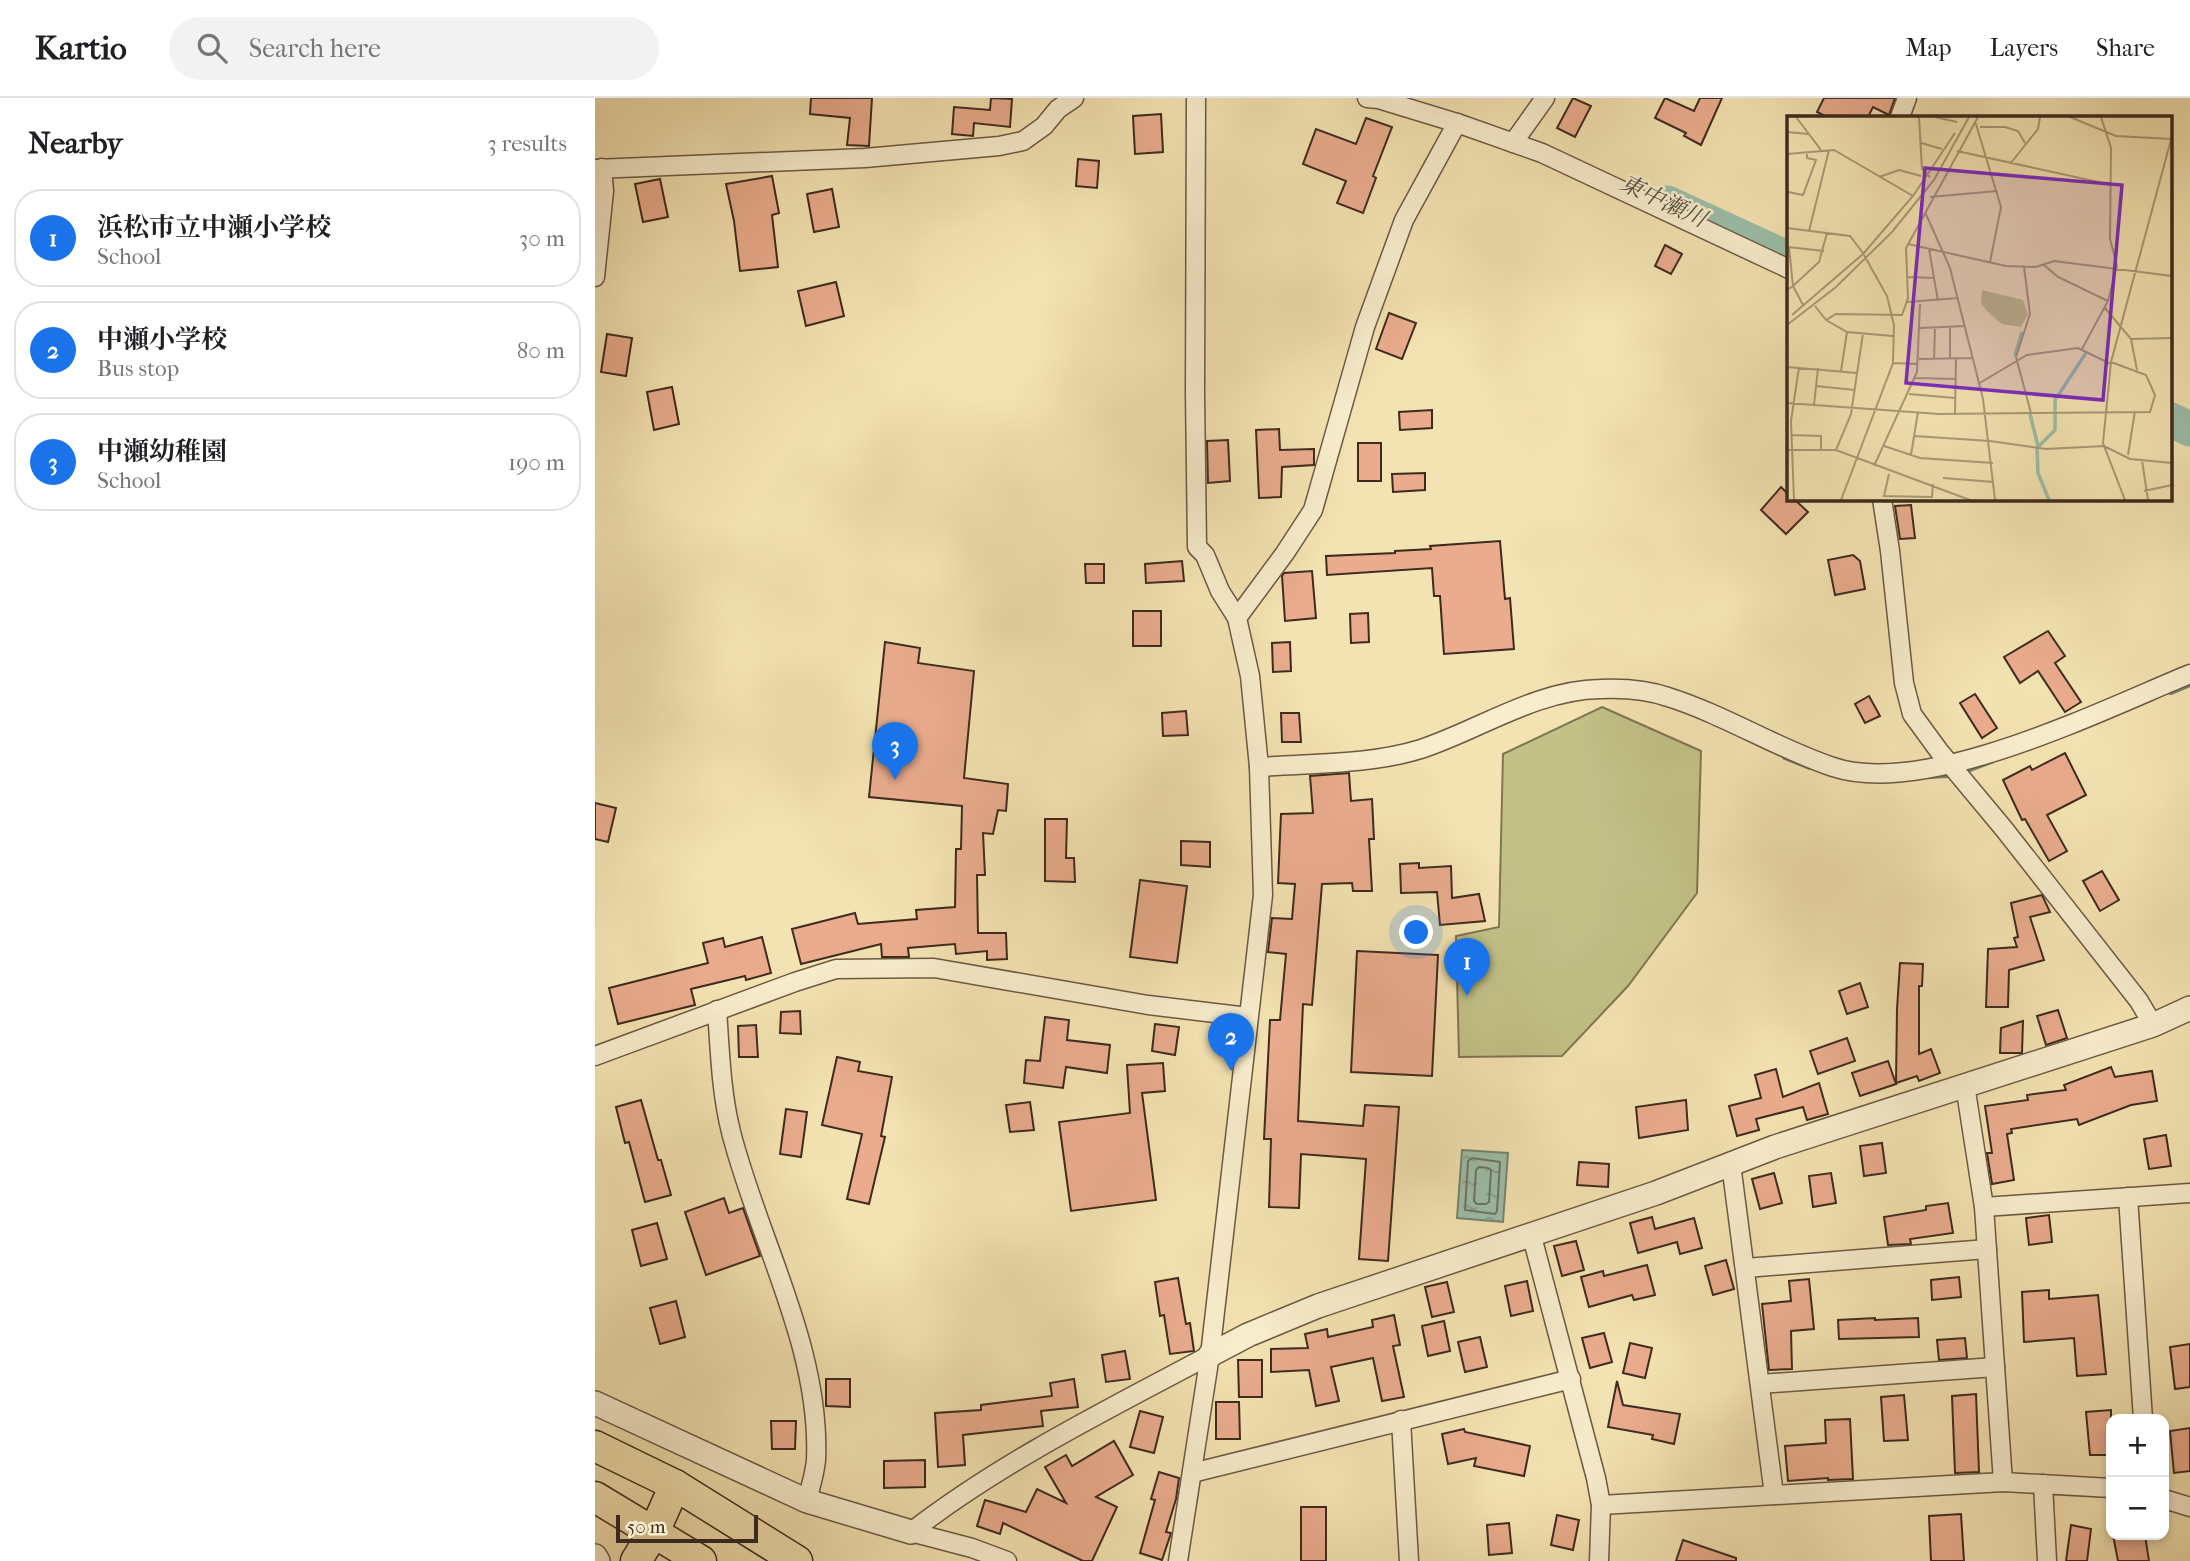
<!DOCTYPE html>
<meta charset="utf-8">
<style>
body{margin:0;font-family:"IM FELL French Canon","Noto Serif JP",serif;background:#f2f2f2;color:#202124}
.controls{position:absolute;right:21px;bottom:21px;display:grid;overflow:hidden;border-radius:14px;box-shadow:0 4px 10px #0003}
.controls button{width:63px;height:63px;display:grid;place-items:center;padding:0;border:0;border-bottom:2px solid #e0e0e0;background:#fff;color:#202124;font:35px sans-serif}
.scale{position:absolute;left:21px;bottom:18px;width:142px;box-sizing:border-box;padding-left:7px;border:4px solid #3d2b1d;border-top:0;font-size:19px;line-height:24px;white-space:nowrap;color:#3d2b1d;-webkit-text-stroke:5px #f8edcd;paint-order:stroke}
.you{position:absolute;left:822px;top:835px;width:24px;height:24px;margin:-18px;border:5px solid #fff;border-radius:50%;background:#1a73e8;box-shadow:0 0 0 10px #1a73e833}
.badge{display:grid;place-items:center;width:46px;height:46px;border-radius:50%;background:#1a73e8;color:#fff;font-size:23px;font-weight:700}
.pin{position:absolute;translate:-50% -58px;filter:drop-shadow(0 2px 4px #0008)}
.pin::after{content:'';position:absolute;top:37px;width:24px;height:21px;background:inherit;clip-path:polygon(0 0,100% 0,50% 100%)}
.list{margin:0;padding:0;list-style:none}
h2{display:flex;justify-content:space-between;align-items:center;height:91px;margin:0;padding:0 28px;font-size:30px}
h2 small{font-size:23px;font-weight:400;color:#757577}
.list li{display:grid;grid-template-columns:46px 1fr auto;gap:21px;align-items:center;box-sizing:border-box;height:98px;margin:0 14px 14px;padding:0 14px;border:2px solid #e0e0e0;border-radius:28px}
.list b{display:block;font-size:26px;white-space:nowrap}
.list p{margin:0;font-size:23px;white-space:nowrap;color:#757577}
.list em{font-size:23px;font-style:normal;color:#757577}
.icon{flex:none;width:38px;height:38px;fill:none;stroke:currentColor;stroke-width:2;stroke-linecap:round;stroke-linejoin:round}
.map{position:relative;flex:none;width:1595px;height:1463px;overflow:hidden}
header{display:flex;align-items:center;gap:42px;box-sizing:border-box;height:98px;padding:0 35px;background:#fff;border-bottom:2px solid #e0e0e0}
header strong{font-size:33px}
nav{display:flex;gap:38px;margin-inline-start:auto;font-size:24px}
.search{width:490px;height:63px;background:#f2f2f2;display:flex;align-items:center;gap:18px;box-sizing:border-box;padding:0 24px;border-radius:38px;color:#757577;font-size:26px}
main{display:flex}
aside{flex:1;background:#fff}
.map>svg:first-child{display:block}
.grass{fill:#c2c188;stroke:#807652;stroke-width:2}
.water{fill:url(#water-ripples);stroke:#768371;stroke-width:2}
.lines{fill:none;stroke-linecap:round;stroke-linejoin:round}
.shore{stroke:#6c7463;stroke-width:2}
.stream{stroke:#768371;stroke-width:6}
.river{stroke:#9cbea9;stroke-width:35}
.building{fill:#eaac8d;stroke:#3d2b1d;stroke-width:2}
.minor-casing{stroke:#6b5942;stroke-width:21}
.tertiary-casing{stroke:#6b5942;stroke-width:26}
.primary-casing{stroke:#3d2b1d;stroke-width:33}
.trunk-casing{stroke:#3d2b1d;stroke-width:33}
.minor{stroke:#f8edcd;stroke-width:18}
.tertiary{stroke:#f8edcd;stroke-width:23}
.primary{stroke:#f4e3b2;stroke-width:30}
.trunk{stroke:#f4e3b2;stroke-width:30}
.labels{text-anchor:middle;dominant-baseline:central;stroke-width:5;stroke-linejoin:round;paint-order:stroke}
.water-label{font-size:23px;font-style:italic;fill:#555040;stroke:#f8edcd}
.inset-river{fill:none;stroke:#9cbea9;stroke-width:3.5}
.inset-road{fill:none;stroke:#ab9976;stroke-width:2}
.view{fill:#7b2cbf;fill-opacity:0.15;stroke:#7b2cbf;stroke-width:3.5}
.inset-edge{fill:none;stroke:#3d2b1d;stroke-width:3.5}
</style>
<header>
<strong>Kartio</strong>
<div class="search"><svg class="icon" aria-label="search" viewBox="0 0 24 24"><circle cx="10" cy="10" r="6"/><path d="M15 15l6 6"/></svg>Search here</div>
<nav><a>Map</a><a>Layers</a><a>Share</a></nav>
</header>
<main>
<aside>
<h2>Nearby<small>3 results</small></h2>
<ul class="list">
<li><span class="badge">1</span><div><b>浜松市立中瀬小学校</b><p>School</p></div><em>30 m</em></li>
<li><span class="badge">2</span><div><b>中瀬小学校</b><p>Bus stop</p></div><em>80 m</em></li>
<li><span class="badge">3</span><div><b>中瀬幼稚園</b><p>School</p></div><em>190 m</em></li>
</ul>
</aside>
<div class="map">
<svg width="1595" height="1463" viewBox="0 0 1595 1463">
<defs>
<pattern id="water-ripples" width="26" height="14" patternUnits="userSpaceOnUse" patternTransform="scale(1.75)"><rect width="26" height="14" fill="#9cbea9"/><path d="M2 4q2-2 4 0t4 0M15 11q2-2 4 0t4 0" fill="none" stroke="#809b89"/></pattern>
</defs>
<rect width="100%" height="100%" fill="#f4e3b2"/>
<filter id="stains"><feTurbulence type="fractalNoise" baseFrequency=".00286" numOctaves="4"/><feColorMatrix values="0 0 0 0 .2 0 0 0 0 .09 0 0 0 0 .02 0 0 0 .5 -.17"/></filter>
<radialGradient id="worn" r=".72"><stop offset=".6" stop-color="#630" stop-opacity="0"/><stop offset="1" stop-color="#630" stop-opacity=".3"/></radialGradient>
<!-- grass -->
<path class="grass" d="M1007,609L1106,653L1102,795L1033,888L967,958L864,959L861,838L904,829L908,656Z"/>
<!-- water -->
<path class="water" d="M867,1052L913,1055L908,1124L862,1120Z"/>
<g class="lines">
<!-- shore -->
<g class="shore">
<path d="M877,1060L905,1064L902,1113L900,1116L870,1112L873,1063Z"/>
<path d="M884,1069L893,1070L896,1072L894,1104L891,1106H882L879,1103L881,1072Z"/>
</g>
<!-- stream -->
<g class="stream">
<path d="M1576,594L1595,586"/>
<path d="M1190,659L1215,669"/>
<path d="M1375,671L1396,663"/>
<path d="M1333,678L1353,677"/>
</g>
<!-- river -->
<g class="river">
<path d="M1072,105L1194,161"/>
<path d="M1576,322L1595,331"/>
</g>
</g>
<!-- building -->
<g class="building">
<path d="M216,0H277L274,48L252,47L255,20L215,16Z"/>
<path d="M396,0L417,1L415,29L379,25L378,38L357,36L359,9L395,12Z"/>
<path d="M978,0L996,8L980,39L962,30Z"/>
<path d="M1070,0L1099,13L1105,0H1127L1106,47L1089,38L1091,35L1060,20Z"/>
<path d="M1229,0H1300L1294,17L1278,9L1273,19H1232L1222,14Z"/>
<path d="M566,16L568,54L540,56L538,18Z"/>
<path d="M771,20L797,29L778,78L781,80L768,115L742,105L751,83L708,66L721,31L761,46Z"/>
<path d="M483,61L504,63L502,90L481,88Z"/>
<path d="M177,78L184,115L177,117L183,169L145,173L139,123L131,86Z"/>
<path d="M65,81L73,119L48,124L40,86Z"/>
<path d="M237,91L244,129L219,134L212,96Z"/>
<path d="M1070,147L1087,156L1076,176L1060,168Z"/>
<path d="M241,184L249,218L211,228L203,193Z"/>
<path d="M794,215L821,225L807,261L781,251Z"/>
<path d="M12,236L37,240L31,278L6,274Z"/>
<path d="M77,289L84,326L59,332L52,294Z"/>
<path d="M837,312V330L805,332L804,314Z"/>
<path d="M684,331L685,352L719,351V367L687,369L686,399L664,400L661,332Z"/>
<path d="M633,342L635,383L613,385L612,343Z"/>
<rect x="763" y="345" width="23" height="38"/>
<path d="M830,375V392L798,394L797,376Z"/>
<path d="M1186,389L1194,397V401H1199L1213,414L1191,436L1166,412Z"/>
<path d="M1316,407L1320,440L1305,441L1300,408Z"/>
<path d="M905,443L910,501L915,500L919,551L849,556L845,498H839L837,470L732,477L731,458L800,455V453L836,451L835,448Z"/>
<path d="M1258,457L1265,463L1270,491L1240,497L1233,462Z"/>
<path d="M587,463L589,483L551,485L550,466Z"/>
<path d="M490,466H509V485H491Z"/>
<path d="M717,473L721,520L690,523L687,478L689,475Z"/>
<rect x="538" y="513" width="28" height="35"/>
<path d="M773,515L774,544L756,545L755,516Z"/>
<path d="M1453,533L1470,558L1460,565L1486,604L1470,614L1443,573L1425,585L1409,559Z"/>
<path d="M290,544L325,550L323,565L379,573L369,680L413,686L411,713L403,712L398,736L388,735L390,777H382L383,835H411L412,861L392,862V853L361,856L360,846L313,850L314,859H287L286,846L206,866L197,831L260,815L263,826L322,821L321,812L360,809L361,751H366L367,708L274,699Z"/>
<path d="M695,544L696,573L678,574L677,545Z"/>
<path d="M1380,596L1402,630L1387,640L1365,605Z"/>
<path d="M1274,598L1285,618L1270,625L1260,606Z"/>
<path d="M591,613L593,637L568,638L567,615Z"/>
<path d="M686,615H704L706,644H687Z"/>
<path d="M1470,655L1491,697L1452,717L1472,753L1454,763L1430,721L1427,722L1408,682L1435,668L1437,672Z"/>
<path d="M754,675L756,703L777,701L779,741H774L777,793H758L757,785L727,786L717,907L708,906L703,1023L768,1028L770,1007L804,1009L793,1163L764,1161L771,1061L706,1056L704,1110L674,1109L676,1041H669L675,922H685L691,856L673,854L677,820L697,821L700,786L683,785L686,716L718,715L715,678Z"/>
<path d="M0,705L21,710L13,744L0,741Z"/>
<path d="M450,721H472L471,760H479L480,784L450,783Z"/>
<path d="M586,743L615,744V769L586,767Z"/>
<path d="M824,765V770L856,768L857,800L884,796L890,823L845,827L842,794L806,795L805,766Z"/>
<path d="M1507,773L1524,802L1505,813L1488,783Z"/>
<path d="M545,782L592,788L582,865L535,859Z"/>
<path d="M1447,797L1455,814L1435,819L1449,862L1414,872L1413,909H1391L1393,851L1422,849L1419,840L1423,839L1416,805Z"/>
<path d="M167,839L176,875L151,882L150,878L96,891L100,907L23,926L14,890L113,865L108,845L128,840L130,849Z"/>
<path d="M762,853L843,857L837,978L756,974Z"/>
<path d="M1305,865L1328,866L1327,888H1324V956L1336,951L1345,975L1324,983L1322,978L1301,985L1302,911Z"/>
<path d="M1265,885L1273,909L1252,916L1244,893Z"/>
<path d="M1463,912L1472,940L1451,947L1442,918Z"/>
<path d="M205,913L206,936L185,935L186,914Z"/>
<path d="M450,919L474,922L472,942L515,947L512,975L471,969L468,990L429,985L431,962L445,963Z"/>
<path d="M1428,923L1427,955H1405L1406,930Z"/>
<path d="M560,926L584,929L580,957L557,953Z"/>
<path d="M161,927L163,959H144L143,928Z"/>
<path d="M1252,940L1260,963L1223,976L1215,953Z"/>
<path d="M242,959L265,964L263,973L297,979L286,1038L290,1039L274,1106L252,1101L267,1036L227,1027Z"/>
<path d="M1293,963L1301,986L1265,998L1257,975Z"/>
<path d="M568,965L570,993L547,995L561,1102L476,1113L464,1024L535,1015L532,967Z"/>
<path d="M1516,969L1520,979L1557,973L1562,1003L1536,1007L1484,1027L1482,1021L1416,1031L1417,1035L1412,1036L1419,1082L1397,1086L1392,1055H1397L1390,1008L1433,1002L1432,997L1471,992L1469,987Z"/>
<path d="M1181,971L1188,999L1224,985L1233,1016L1212,1022L1208,1009L1161,1021L1164,1032L1142,1038L1134,1008L1166,1000L1160,977Z"/>
<path d="M46,1002L63,1062H66L76,1097L50,1104L34,1044L30,1045L21,1009Z"/>
<path d="M1091,1002L1093,1032L1044,1040L1041,1009Z"/>
<path d="M435,1004L439,1032L415,1034L411,1007Z"/>
<path d="M191,1011L212,1014L206,1059L185,1056Z"/>
<path d="M1571,1037L1576,1068L1554,1071L1549,1041Z"/>
<path d="M1287,1045L1291,1075L1269,1078L1265,1048Z"/>
<path d="M984,1064L1014,1066L1013,1089L982,1087Z"/>
<path d="M1179,1075L1187,1105L1165,1111L1157,1081Z"/>
<path d="M1236,1075L1241,1105L1218,1109L1214,1078Z"/>
<path d="M129,1100L134,1115L148,1110L165,1158L111,1177L90,1114Z"/>
<path d="M1353,1105L1358,1135L1315,1141L1316,1146L1293,1147L1289,1119L1331,1112V1108Z"/>
<path d="M1454,1117L1457,1144L1434,1147L1431,1120Z"/>
<path d="M1057,1119L1060,1131L1099,1120L1107,1150L1085,1156L1082,1144L1043,1155L1035,1125Z"/>
<path d="M62,1125L72,1161L46,1168L37,1132Z"/>
<path d="M981,1143L989,1172L967,1178L959,1148Z"/>
<path d="M1131,1162L1139,1191L1118,1197L1110,1168Z"/>
<path d="M1052,1167L1060,1197L1039,1202L1037,1197L994,1209L986,1179L1008,1173L1009,1178Z"/>
<path d="M1364,1179L1366,1199L1337,1202L1336,1182Z"/>
<path d="M583,1180L591,1226L595,1225L599,1253L575,1256L569,1217L565,1218L560,1184Z"/>
<path d="M1214,1181L1219,1231L1196,1233L1197,1271L1174,1272L1167,1206L1196,1203L1194,1183Z"/>
<path d="M932,1183L938,1213L916,1218L910,1188Z"/>
<path d="M852,1184L859,1214L837,1219L830,1189Z"/>
<path d="M1454,1192V1201L1503,1197L1511,1276L1482,1278L1479,1240L1429,1244L1427,1194Z"/>
<path d="M81,1203L90,1239L65,1246L55,1210Z"/>
<path d="M799,1217L805,1247L798,1248L809,1299L787,1303L778,1260L736,1269L744,1303L721,1308L714,1272L676,1274V1251L713,1250L710,1236L732,1231L733,1239L778,1229L777,1222Z"/>
<path d="M1280,1220V1222L1323,1220L1324,1239L1244,1241L1243,1222Z"/>
<path d="M849,1223L855,1253L833,1258L827,1228Z"/>
<path d="M1009,1235L1017,1264L995,1270L987,1240Z"/>
<path d="M885,1239L892,1269L870,1274L863,1244Z"/>
<path d="M1370,1240L1372,1260L1344,1262L1342,1242Z"/>
<path d="M1035,1245L1057,1250L1050,1280L1028,1275Z"/>
<path d="M1595,1246V1289L1580,1291L1575,1249Z"/>
<path d="M530,1253L535,1281L511,1284L507,1257Z"/>
<path d="M643,1262H667V1299H644Z"/>
<path d="M231,1281H255V1309L231,1308Z"/>
<path d="M479,1281L483,1309L446,1313L448,1328L368,1337L370,1367L343,1369L340,1315L386,1312V1307L457,1298L455,1285Z"/>
<path d="M1022,1283L1028,1307L1085,1316L1079,1346L1057,1341L1058,1337L1013,1329Z"/>
<path d="M1381,1296L1384,1374L1360,1375L1357,1298Z"/>
<path d="M1309,1297L1313,1342L1289,1343L1286,1299Z"/>
<path d="M621,1304H644L645,1341H621Z"/>
<path d="M1516,1312V1357H1495L1491,1314Z"/>
<path d="M545,1313L568,1319L559,1355L535,1349Z"/>
<path d="M1255,1321L1258,1381L1233,1382V1380L1193,1383L1190,1348L1231,1345L1230,1322Z"/>
<path d="M176,1323H201L200,1351H177Z"/>
<path d="M1595,1330V1373L1579,1375L1575,1333Z"/>
<path d="M869,1331L870,1334L935,1348L929,1378L879,1368L881,1360L853,1366L847,1336Z"/>
<path d="M519,1343L538,1377L501,1399L522,1409L497,1463H488L408,1425L405,1436L382,1428L390,1402L431,1414L442,1391L471,1405L450,1369L471,1357L477,1368Z"/>
<path d="M330,1362V1389L289,1390V1363Z"/>
<path d="M564,1374L584,1380L581,1401L571,1434L576,1435L567,1462L545,1455L560,1402L556,1401Z"/>
<rect x="706" y="1409" width="25" height="54"/>
<path d="M1366,1416L1369,1463H1336L1334,1418Z"/>
<path d="M962,1417L984,1422L978,1452L956,1447Z"/>
<path d="M914,1425L917,1455L894,1457L892,1427Z"/>
<path d="M1476,1427L1496,1431L1492,1463H1471Z"/>
<path d="M1518,1437H1550L1554,1463H1523Z"/>
<path d="M1088,1442L1141,1460V1463H1081Z"/>
</g>
<g class="lines">
<defs>
<g id="minor">
<path d="M772,0L783,1L862,25L947,55L1194,171"/>
<path d="M1305,19L1312,0"/>
<path d="M918,45L950,0"/>
<path d="M0,71L270,60L404,48L428,43L449,28L463,11L479,0"/>
<path d="M0,179L9,93L7,70"/>
<path d="M1287,401L1295,453L1309,585L1317,616L1344,653L1409,731L1544,903L1558,927"/>
<path d="M642,520L690,455L718,412L770,229L809,122L862,25"/>
<path d="M664,669C717,665 774,667 826,651C884,632 941,592 1005,591C1026,590 1053,592 1073,599C1130,617 1181,650 1238,669C1331,700 1507,612 1595,576"/>
<path d="M122,912C125,953 126,994 136,1034C163,1141 226,1249 221,1362C220,1375 215,1390 212,1403"/>
<path d="M0,958L200,884L241,871L339,870L553,907L653,919"/>
<path d="M1370,987L1389,1109L1408,1384"/>
<path d="M1136,1066L1179,1397"/>
<path d="M1533,1099L1548,1321"/>
<path d="M1389,1109L1595,1095"/>
<path d="M936,1135L1001,1380L1006,1407L1004,1463"/>
<path d="M1151,1170L1392,1151"/>
<path d="M1165,1286L1400,1269"/>
<path d="M806,1322L814,1463"/>
<path d="M597,1375L976,1281"/>
<path d="M1448,1386L1452,1463"/>
<path d="M1569,1401L1595,1409"/>
<path d="M1006,1407L1408,1384L1516,1390"/>
<path d="M316,1434C408,1363 512,1312 615,1257"/>
<path d="M316,1434L377,1450L412,1463"/>
<path d="M583,1463L615,1257L668,797L664,669L655,578L642,520L625,493L610,457L602,449L600,294L601,0"/>
</g>
<g id="tertiary">
<path d="M615,1257L653,1237L723,1208L1061,1095L1180,1049L1558,927L1595,910"/>
<path d="M0,1305L212,1403L316,1434"/>
<path d="M0,1458L3,1463"/>
</g>
<path id="primary" d="M41,1463L59,1434L80,1387"/>
<g id="trunk">
<path d="M0,1348L80,1387L202,1463"/>
<path d="M0,1399L106,1463"/>
</g>
</defs>
<!-- minor casing -->
<use href="#minor" class="minor-casing"/>
<!-- tertiary casing -->
<use href="#tertiary" class="tertiary-casing"/>
<!-- primary casing -->
<use href="#primary" class="primary-casing"/>
<!-- trunk casing -->
<use href="#trunk" class="trunk-casing"/>
<!-- minor -->
<use href="#minor" class="minor"/>
<!-- tertiary -->
<use href="#tertiary" class="tertiary"/>
<!-- primary -->
<use href="#primary" class="primary"/>
<!-- trunk -->
<use href="#trunk" class="trunk"/>
</g>
<g class="labels">
<!-- water labels -->
<g class="water-label">
<text transform="translate(1068 103) rotate(25)">東中瀬川</text>
</g>
</g>
<!-- overview -->
<g transform="translate(1192 18)">
<rect width="385" height="385" fill="#f4e3b2"/>
<path d="M195,174L236,184L241,198L234,211L215,208L203,198L194,188Z" fill="#c2c188"/>
<path class="inset-river" d="M228,240L235,216M243,298L251,330M262,384L251,357L250,332L268,314V284L299,237"/>
<path class="inset-road" d="M9,1L34,34M132,1L135,53L143,61M148,1L170,6M283,1L329,20L384,23M188,5L214,91L203,146M193,11H218L231,15L238,27M0,16L21,18M134,27L155,33M170,35L325,69M0,38L47,34L126,80M223,48L251,13L253,1M92,61L112,54L134,60M143,81L210,75M0,82L1,76L16,79L29,44L20,42V36M138,96L163,152L196,283L208,384M0,112L63,120L76,137M22,115L42,34M121,128L219,150L249,151L267,145L385,160M1,131L37,135M142,133L151,185M257,149L271,161L321,185M237,151L243,198L229,241L244,297M120,161L147,162M0,174L6,170L2,131M120,186L171,182M16,189L6,170L32,146L40,117M28,190L39,204L49,198L115,199L121,182L119,132L191,1M318,192L344,223L350,254M5,199L76,138L126,80L168,17M39,204L60,216L106,220M0,209L49,171L105,116L147,64L182,1M133,212L178,210M344,223L385,222M295,233L321,185L330,150L323,123L324,32L314,1M132,243L185,242M147,243L148,211M163,243V210M106,247L131,248M0,251L70,257M54,255L60,216M128,262L169,263M191,268L240,239L291,232L324,248M29,270L68,274M122,278L168,282M0,287L152,298L363,296L368,279L359,259L324,246M27,289L31,252M168,298L169,243M4,319L34,320V333M127,320L203,325M203,325L259,333L317,330L343,343L385,347M97,330L133,342L206,347M0,334H49L183,384M49,334L64,298L76,217M124,339L131,296M341,339L348,295M355,344L361,384M87,350L130,256L133,188M102,358L97,380L145,381L146,368M156,362L207,366M357,375L385,369M7,384L4,305L12,251M54,384L106,247L107,209L100,180L77,139M338,384L316,327L324,246L385,20"/>
<path class="view" d="M138,52L335,69L316,284L119,267Z"/>
<rect width="385" height="385" class="inset-edge"/>
</g>
<rect width="100%" height="100%" filter="url(#stains)"/>
<rect width="100%" height="100%" fill="url(#worn)"/>
</svg>
<div class="controls">
<button>+</button>
<button>−</button>
</div>
<div class="scale">50 m</div>
<div class="you"></div>
<div class="pin badge" style="left:872px;top:898px">1</div>
<div class="pin badge" style="left:636px;top:973px">2</div>
<div class="pin badge" style="left:300px;top:682px">3</div>
</div>
</main>
